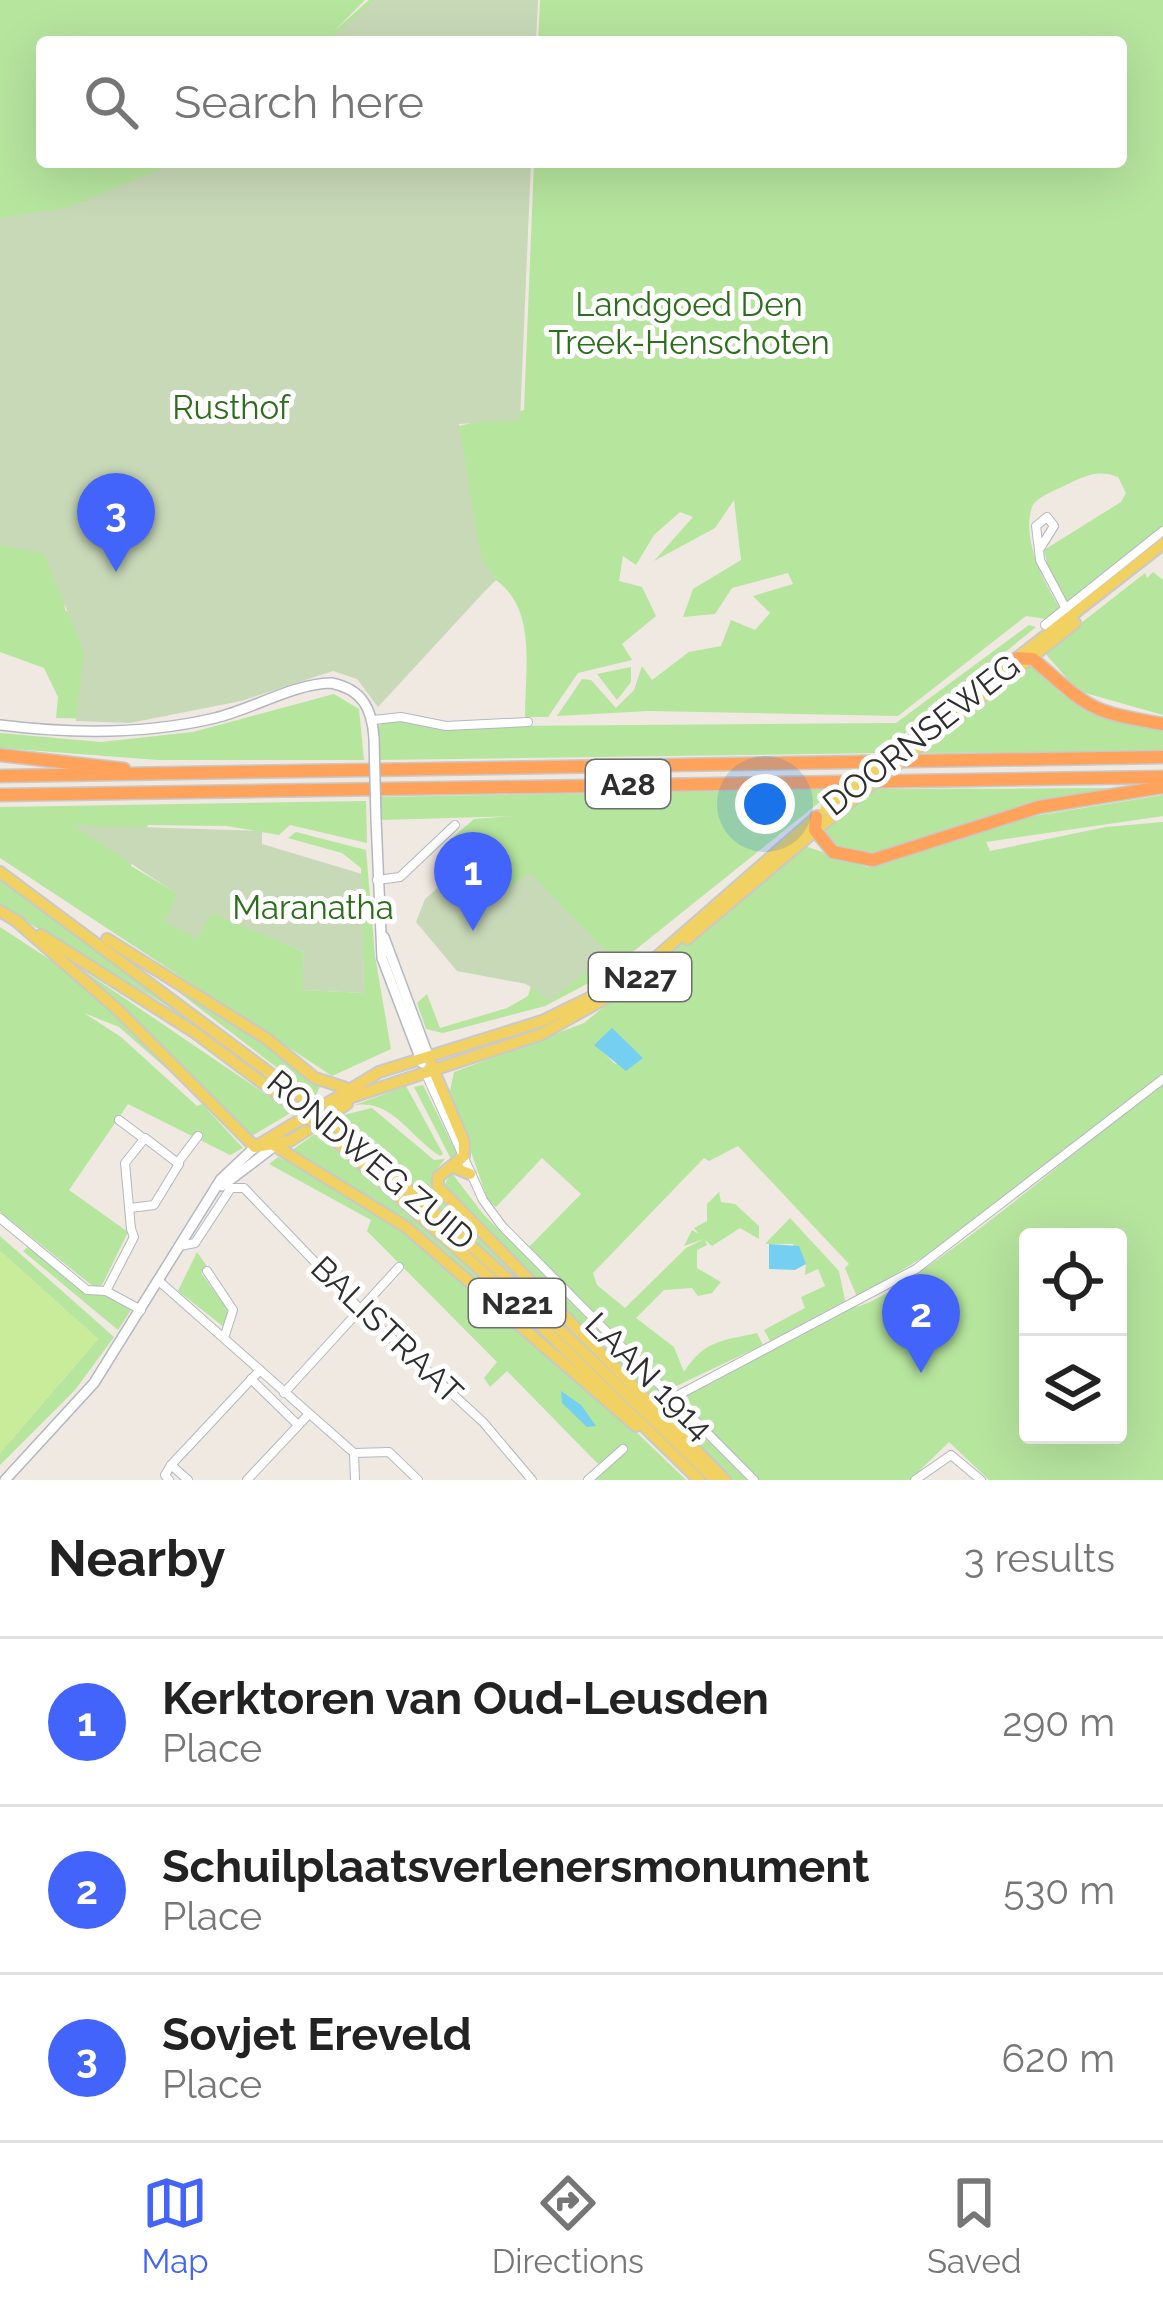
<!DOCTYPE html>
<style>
body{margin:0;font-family:Raleway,sans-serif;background:#f6f6f6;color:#222}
.controls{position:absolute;right:36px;bottom:36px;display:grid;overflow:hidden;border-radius:12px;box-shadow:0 12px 48px #0002}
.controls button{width:108px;height:108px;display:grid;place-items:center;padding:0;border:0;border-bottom:3px solid #e0e0e0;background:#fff;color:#222;font:60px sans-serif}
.you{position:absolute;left:765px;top:804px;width:42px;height:42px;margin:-30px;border:9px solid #fff;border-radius:50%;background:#1a73e8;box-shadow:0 0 0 18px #1a73e833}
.badge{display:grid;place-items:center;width:78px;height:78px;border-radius:50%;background:#4264fb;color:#fff;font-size:39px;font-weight:700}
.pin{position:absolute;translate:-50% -99px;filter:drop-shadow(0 3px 6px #0008)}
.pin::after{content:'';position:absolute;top:63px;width:42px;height:36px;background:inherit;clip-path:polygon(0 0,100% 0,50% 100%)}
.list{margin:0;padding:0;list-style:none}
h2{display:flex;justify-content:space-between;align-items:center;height:156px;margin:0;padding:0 48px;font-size:51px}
h2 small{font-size:39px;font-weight:400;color:#767676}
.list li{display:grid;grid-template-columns:78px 1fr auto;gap:36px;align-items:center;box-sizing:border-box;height:168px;padding:0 48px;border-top:3px solid #e0e0e0}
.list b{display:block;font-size:45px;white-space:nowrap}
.list p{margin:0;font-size:39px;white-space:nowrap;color:#767676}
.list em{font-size:39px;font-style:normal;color:#767676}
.icon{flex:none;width:66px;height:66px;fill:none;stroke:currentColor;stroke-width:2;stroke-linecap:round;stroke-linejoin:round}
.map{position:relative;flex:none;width:1163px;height:1480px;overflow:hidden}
.search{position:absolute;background:#fff;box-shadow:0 12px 48px #0002;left:36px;right:36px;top:36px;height:132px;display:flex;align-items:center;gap:30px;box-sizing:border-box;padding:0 42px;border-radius:12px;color:#767676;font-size:45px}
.sheet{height:660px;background:#fff}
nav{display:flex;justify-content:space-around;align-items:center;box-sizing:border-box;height:168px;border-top:3px solid #e0e0e0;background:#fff;font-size:33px;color:#767676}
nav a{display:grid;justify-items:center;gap:6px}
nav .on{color:#4264fb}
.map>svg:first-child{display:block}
.green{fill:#b6e59e;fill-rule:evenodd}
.cemetery{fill:#c8d9b8}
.pitch{fill:#c9ec9a}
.water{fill:#75cff0}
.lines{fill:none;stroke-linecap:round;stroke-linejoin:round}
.street-casing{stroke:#b4b7c1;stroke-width:10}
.secondary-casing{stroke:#b4b7c1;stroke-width:12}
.primary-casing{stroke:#c9c9c9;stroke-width:14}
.highway-casing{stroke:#c9c9c9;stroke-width:15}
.street{stroke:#fff;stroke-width:8}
.secondary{stroke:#fff;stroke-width:9}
.primary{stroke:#f2d163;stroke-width:10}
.highway{stroke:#ffa35c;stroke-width:12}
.secondary-bridge-casing{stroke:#b4b7c1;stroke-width:12;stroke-linecap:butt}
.primary-bridge-casing{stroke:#c9c9c9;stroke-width:14;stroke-linecap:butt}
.secondary-bridge{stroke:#fff;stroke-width:9}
.primary-bridge{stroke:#f2d163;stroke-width:10}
.labels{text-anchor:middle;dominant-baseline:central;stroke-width:10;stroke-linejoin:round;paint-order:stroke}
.shield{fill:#fff;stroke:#6d6d6d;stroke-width:3}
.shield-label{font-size:30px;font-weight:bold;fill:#2e2e2e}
.park-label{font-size:33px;fill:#2c6e1b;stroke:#fff}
.street-label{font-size:33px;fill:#2e2e2e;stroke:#fff}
</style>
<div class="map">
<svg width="1163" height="1480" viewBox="0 0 1163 1480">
<rect width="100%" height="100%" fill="#efe9e1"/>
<!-- green -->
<g class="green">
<path d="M0,0H365L333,32L369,0H382L338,42H42V162H189L110,203L0,223Z"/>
<path d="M540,0H1163V530L1065,604L1051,581L1044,550L1121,502L1126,493L1118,477C1100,470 1089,474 1072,482C1062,488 1036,496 1032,507C1021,538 1044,583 1060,608L1046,619L1026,616L898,716L649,711L557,716L582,679L591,680L616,708L634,690L642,666L652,680L689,652L721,646L731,620L755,630L770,613L753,596L793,584L788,573L732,588L715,614L683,617L693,589L741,560L734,500L715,528L654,561L693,517L680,512L654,535L636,565L623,556L619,581L642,587L656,616L622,644L632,660L578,673L548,717H525C525,668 537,610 496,580L482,594L364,574L62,553L65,610L209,706L136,720L56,718L58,697L44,668L0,652V539L524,410L534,162H1121V42H538Z"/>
<path d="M1153,572L1163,580V715L1078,691L1044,652L1145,573L1147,578Z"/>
<path d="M1029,625L1036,627L881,753L379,760L378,726L392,719L504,726L896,723Z"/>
<path d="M1033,661L1082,707L1163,727V752L918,753Z"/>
<path d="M631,667V682L617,700L597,674Z"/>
<path d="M334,694L359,709L364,760H158L0,748V733L101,742L193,732Z"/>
<path d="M1121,788L976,820L870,857L835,846L824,835L827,826L873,789Z"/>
<path d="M836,789L604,975L545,1006L443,1033L426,1029L417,1003L427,994L440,1028L507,1008L528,996L532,983L496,902L498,882L446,843L474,819L515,816L381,820L380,797Z"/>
<path d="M1163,795V816L986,842L990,851L1106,827L1163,822V1480H989L949,1442L910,1480H758L684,1404V1393L850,1307C884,1315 1101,1131 1146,1095L1143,1090L927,1255L857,1297L845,1268L849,1264L738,1146L709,1161L704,1158L593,1273L597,1285L625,1308L686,1248L704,1239L684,1246L692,1230L699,1234L694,1228L707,1221V1204L719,1192L721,1202L735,1204L759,1226V1239L740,1228L712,1246L705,1240L707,1245L697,1250V1268L721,1282L712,1293L698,1296L692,1288L664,1290L636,1318L674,1347L684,1372C704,1341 720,1341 757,1333L763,1345L670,1389L527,1249L581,1194L542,1158L496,1207L488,1201L450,1091L454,1072L584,1023L802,845L867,867L1022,818ZM612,1029L643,1058L615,1064L598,1047ZM1028,1237H1118V1435H1028Z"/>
<path d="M366,801L367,843L290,825L279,835L227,826L148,825L131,866L178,894L165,922L212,912L304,952L303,990L364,993L361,868L342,853L288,838L296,832L366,850L375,956L391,1049L332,1076L0,858V807Z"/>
<path d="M0,880L247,1063L161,1002L0,906Z"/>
<path d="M0,927L75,976L175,1076L119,1027L84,1013L121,1037L197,1106L202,1104L243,1148L230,1155L128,1104L69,1190L128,1232L102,1285L94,1287L0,1212Z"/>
<path d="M77,966L292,1112L252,1136Z"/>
<path d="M159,977L280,1053L320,1086L315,1097Z"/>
<path d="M423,1085L457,1154L452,1161L414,1087Z"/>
<path d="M406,1086L443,1154L440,1156C411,1138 390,1096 352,1106Z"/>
<path d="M372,1108L434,1160L445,1159L431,1177L436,1191L623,1376L335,1117Z"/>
<path d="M316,1133L465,1261L624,1411L398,1218L288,1153Z"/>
<path d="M278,1157C423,1224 571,1368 686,1480H593L626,1451L624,1445L598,1464L507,1371L490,1387L484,1378L497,1362L367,1231L371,1220L269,1164Z"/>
<path d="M451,1172L483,1214L747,1480H730L444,1186Z"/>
<path d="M790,1218L839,1271L845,1301L770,1341L764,1330L805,1308L801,1297L825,1286L818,1269L805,1275L806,1264L793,1244H765Z"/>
<path d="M0,1236L114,1337L75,1390L0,1465V1453L98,1339L0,1251Z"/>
<path d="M29,1246L88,1293L107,1294L132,1308L118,1330L23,1251Z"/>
<path d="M197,1252L208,1268L201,1273L230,1313L224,1327L178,1291Z"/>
</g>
<!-- cemetery -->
<g class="cemetery">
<path d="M374,0H538L536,42H328Z"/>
<path d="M178,162H531L520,420L459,424L481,557L496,579L378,707L357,679L333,671L241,701L130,723L76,721L84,652L44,554L0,545V218L67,208Z"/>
<path d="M73,825L262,831V844L362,874L364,993L302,990L304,952L212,913L197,939L164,921L177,894Z"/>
<path d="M529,872L608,953L550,1001L526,984L457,971L416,922L425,899L447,880L473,907L486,909Z"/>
</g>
<!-- pitch -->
<path class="pitch" d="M0,1251L98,1339L0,1453Z"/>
<!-- water -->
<g class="water">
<path d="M612,1028L643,1058L626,1071L594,1045Z"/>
<path d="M769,1244L799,1246L806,1264L795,1270L769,1269Z"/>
<path d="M561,1391L581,1405L596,1426L587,1427L562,1403Z"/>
</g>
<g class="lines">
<defs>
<g id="street">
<path d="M1039,550L1036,526L1047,517L1054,526L1039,550L1040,560L1066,609"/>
<path d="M1045,625L1163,531"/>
<path d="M373,720L401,717L446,726L528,722"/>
<path d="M377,880L400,877L455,825"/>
<path d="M425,1072L483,1200L502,1226L754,1480"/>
<path d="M119,1120L143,1138"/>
<path d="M179,1161L198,1136"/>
<path d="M0,1218L87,1290L106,1291L141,1310"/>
<path d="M180,1246L195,1243L231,1188H244L360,1309L483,1422L532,1480"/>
<path d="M207,1271L233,1310L225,1335"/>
<path d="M160,1282L354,1453"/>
<path d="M106,1291L134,1237L131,1229L125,1163L145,1138L179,1164L154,1205L130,1208"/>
<path d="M251,1379L298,1425"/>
<path d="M284,1393L399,1267"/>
<path d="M671,1399L916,1269L1163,1079"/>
<path d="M354,1453L389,1452L418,1480"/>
<path d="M354,1453L355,1480"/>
<path d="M171,1465L188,1480"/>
<path d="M169,1480L165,1475L171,1465L260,1370"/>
<path d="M247,1480L308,1415"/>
<path d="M588,1480L623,1449"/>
<path d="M915,1480L951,1455L981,1480"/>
</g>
<g id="secondary">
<path d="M0,725C72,734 144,735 215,718C253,709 292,684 331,683C362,689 372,708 374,738"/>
<path d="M376,819L382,958L422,1063"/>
<path d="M384,937L428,1055"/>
<path d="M222,1186L275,1146"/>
<path d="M5,1480L94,1383L221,1179L255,1147"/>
</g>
<g id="primary">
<path d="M926,729L1163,544"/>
<path d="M941,729L1075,623"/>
<path d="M0,872L302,1097"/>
<path d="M0,911L20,923"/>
<path d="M15,920L118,1010L255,1147L290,1141L347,1104"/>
<path d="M41,935L194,1032L292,1105"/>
<path d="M107,939L267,1039L315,1078L346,1088"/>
<path d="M687,939L840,810"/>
<path d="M431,1064L464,1142V1156L438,1177V1187L725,1480"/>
<path d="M331,1104L542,1034L620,990"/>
<path d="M337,1126L508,1279L715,1480"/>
<path d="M328,1134L509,1295L699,1480"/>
<path d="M275,1146L406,1227L636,1426"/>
<path d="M255,1147L379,1072L542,1021L618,984L653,960L818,816"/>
<path d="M453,1167L470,1174"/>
</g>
<g id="highway">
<path d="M1017,658L1033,659C1090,708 1086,711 1163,724"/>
<path d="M0,755L124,769"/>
<path d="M0,776L1163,757"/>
<path d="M0,795L1163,777"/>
<path d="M816,817L815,830L833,852L873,860L1039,807L1163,787"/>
</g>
</defs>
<!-- street casing -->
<use href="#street" class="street-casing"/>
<!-- secondary casing -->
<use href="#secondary" class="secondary-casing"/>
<!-- primary casing -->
<use href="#primary" class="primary-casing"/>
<!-- highway casing -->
<use href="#highway" class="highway-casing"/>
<!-- street -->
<use href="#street" class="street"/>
<!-- secondary -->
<use href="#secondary" class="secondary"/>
<!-- primary -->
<use href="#primary" class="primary"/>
<!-- highway -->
<use href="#highway" class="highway"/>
<defs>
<path id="secondary-bridge" d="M374,738L376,819"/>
<g id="primary-bridge">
<path d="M825,810L926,729"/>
<path d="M840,810L941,729"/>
<path d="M302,1097L337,1126"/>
<path d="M292,1105L328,1134"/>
</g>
</defs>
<!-- secondary-bridge casing -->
<use href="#secondary-bridge" class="secondary-bridge-casing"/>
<!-- primary-bridge casing -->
<use href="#primary-bridge" class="primary-bridge-casing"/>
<!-- secondary-bridge -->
<use href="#secondary-bridge" class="secondary-bridge"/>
<!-- primary-bridge -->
<use href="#primary-bridge" class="primary-bridge"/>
</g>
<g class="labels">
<!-- shield labels -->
<g class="shield">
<rect x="586" y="760" width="84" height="48" rx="9"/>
<rect x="589" y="953" width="102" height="48" rx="9"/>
<rect x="469" y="1279" width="96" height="48" rx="9"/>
</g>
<g class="shield-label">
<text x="628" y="784">A28</text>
<text x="640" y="977">N227</text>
<text x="517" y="1303">N221</text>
</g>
<!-- park labels -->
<g class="park-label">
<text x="689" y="304">Landgoed Den<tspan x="689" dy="38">Treek-Henschoten</tspan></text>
<text x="231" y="407">Rusthof</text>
<text x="313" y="907">Maranatha</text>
</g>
<!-- street labels -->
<g class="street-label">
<text transform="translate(921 735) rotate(-38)">DOORNSEWEG</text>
<text transform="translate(371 1160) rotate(40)">RONDWEG ZUID</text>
<text transform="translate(387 1330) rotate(44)">BALISTRAAT</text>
<text transform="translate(649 1376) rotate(45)">LAAN 1914</text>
</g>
</g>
</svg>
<div class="controls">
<button><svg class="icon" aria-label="locate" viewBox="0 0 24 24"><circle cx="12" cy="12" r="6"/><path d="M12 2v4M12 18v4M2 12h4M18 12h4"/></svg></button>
<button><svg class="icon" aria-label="layers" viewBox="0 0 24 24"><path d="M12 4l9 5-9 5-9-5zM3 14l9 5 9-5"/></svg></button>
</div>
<div class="you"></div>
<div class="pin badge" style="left:473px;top:931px">1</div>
<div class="pin badge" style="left:921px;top:1373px">2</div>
<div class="pin badge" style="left:116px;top:572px">3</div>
<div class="search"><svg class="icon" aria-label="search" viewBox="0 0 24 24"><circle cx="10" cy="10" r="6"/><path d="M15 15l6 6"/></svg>Search here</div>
</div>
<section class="sheet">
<h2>Nearby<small>3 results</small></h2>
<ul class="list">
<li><span class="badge">1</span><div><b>Kerktoren van Oud-Leusden</b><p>Place</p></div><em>290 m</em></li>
<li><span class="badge">2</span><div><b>Schuilplaatsverlenersmonument</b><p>Place</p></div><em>530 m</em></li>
<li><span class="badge">3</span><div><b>Sovjet Ereveld</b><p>Place</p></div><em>620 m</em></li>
</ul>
</section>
<nav>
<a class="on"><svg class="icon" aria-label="map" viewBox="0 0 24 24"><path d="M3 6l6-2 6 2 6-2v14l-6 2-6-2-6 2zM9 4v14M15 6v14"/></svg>Map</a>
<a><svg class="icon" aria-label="directions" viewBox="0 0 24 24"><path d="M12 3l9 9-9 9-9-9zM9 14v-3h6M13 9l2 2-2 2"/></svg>Directions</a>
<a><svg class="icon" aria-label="saved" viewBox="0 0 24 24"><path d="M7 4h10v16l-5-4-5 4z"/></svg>Saved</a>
</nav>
